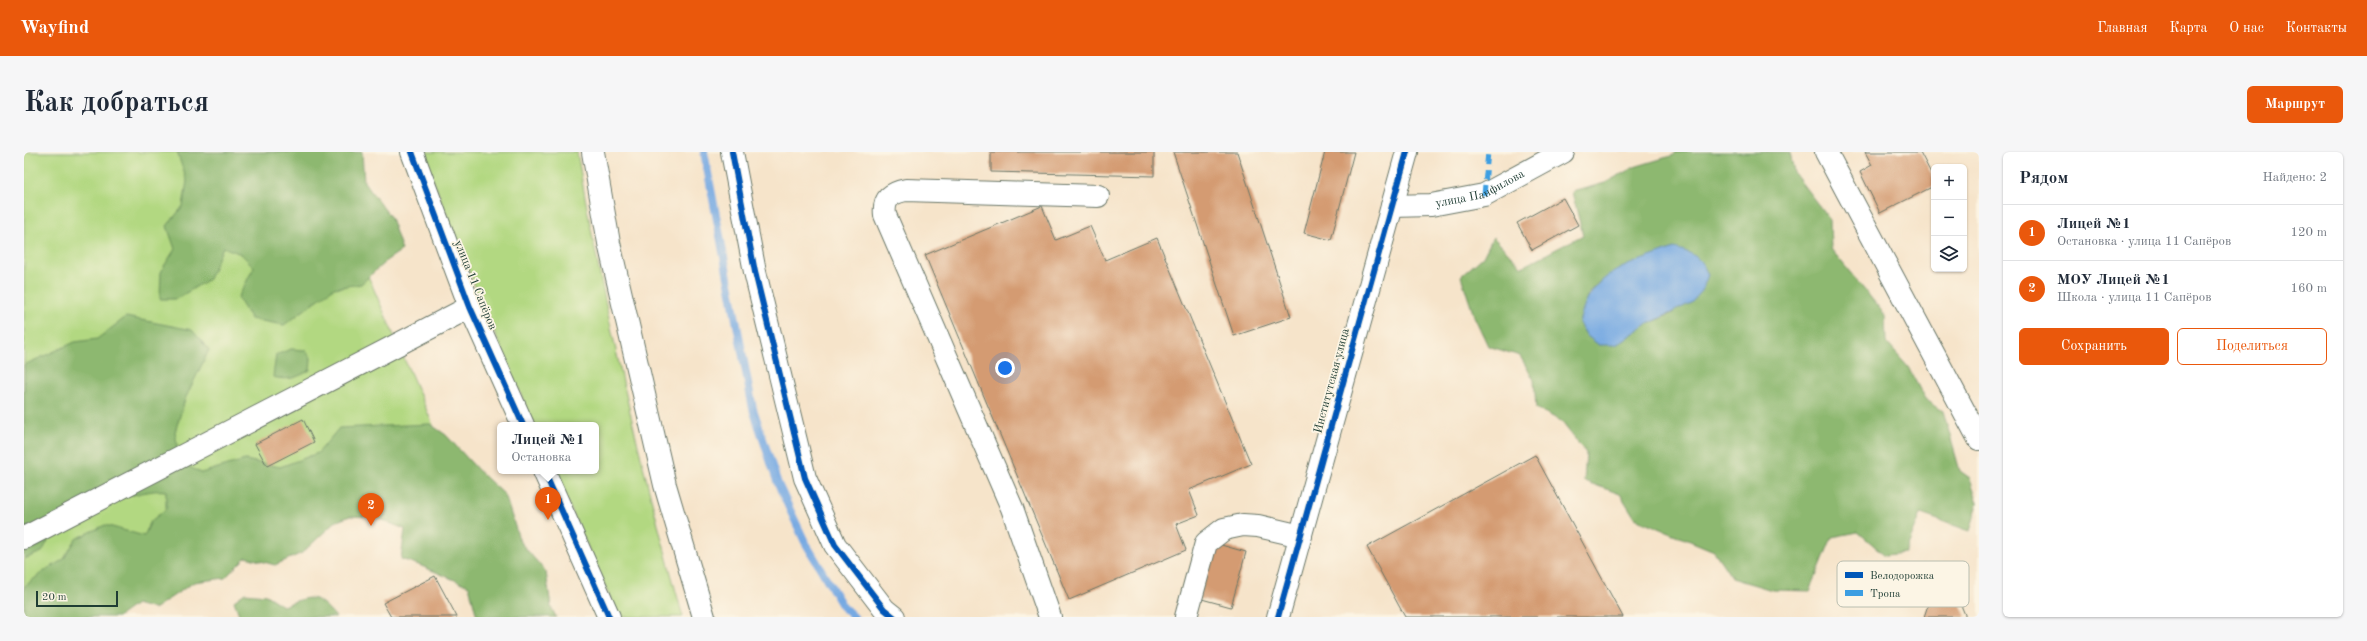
<!DOCTYPE html>
<html lang="ru">
<meta charset="utf-8">
<style>
body{margin:0;font-family:"Old Standard TT",serif;background:#f6f6f7;color:#1f2937}
.controls{position:absolute;right:12px;top:12px;display:grid;overflow:hidden;border-radius:6px;box-shadow:0 1px 3px #0004}
.controls button{width:36px;height:36px;display:grid;place-items:center;padding:0;border:0;border-bottom:1px solid #e0e1e3;background:#fff;color:#1f2937;font:20px sans-serif}
.scale{position:absolute;left:12px;bottom:10px;width:82px;box-sizing:border-box;padding-left:4px;border:2px solid #1f3d34;border-top:0;font-size:11px;line-height:14px;white-space:nowrap;color:#1f3d34;-webkit-text-stroke:3px #fcf5e5;paint-order:stroke}
.you{position:absolute;left:981px;top:216px;width:14px;height:14px;margin:-10px;border:3px solid #fff;border-radius:50%;background:#1a73e8;box-shadow:0 0 0 6px #1a73e833}
.badge{display:grid;place-items:center;width:26px;height:26px;border-radius:50%;background:#ea580c;color:#fff;font-size:13px;font-weight:700}
.pin{position:absolute;translate:-50% -33px;filter:drop-shadow(0 1px 2px #0008)}
.pin::after{content:'';position:absolute;top:21px;width:14px;height:12px;background:inherit;clip-path:polygon(0 0,100% 0,50% 100%)}
.popup{position:absolute;left:473px;top:270px;width:102px;height:52px;box-sizing:border-box;display:grid;place-content:center;border-radius:6px;background:#fff;filter:drop-shadow(0 1px 3px #0005);font-size:13px;white-space:nowrap;color:#747a83}
.popup b{font-size:15px;color:#1f2937}
.popup::after{content:'';position:absolute;left:50%;top:100%;margin-left:-8px;border:8px solid transparent;border-top-color:#fff}
.list{margin:0;padding:0;list-style:none}
h2{display:flex;justify-content:space-between;align-items:center;height:52px;margin:0;padding:0 16px;font-size:17px}
h2 small{font-size:13px;font-weight:400;color:#747a83}
.list li{display:grid;grid-template-columns:26px 1fr auto;gap:12px;align-items:center;box-sizing:border-box;height:56px;padding:0 16px;border-top:1px solid #e0e1e3}
.list b{display:block;font-size:15px;white-space:nowrap}
.list p{margin:0;font-size:13px;white-space:nowrap;color:#747a83}
.list em{font-size:13px;font-style:normal;color:#747a83}
.actions{display:flex;gap:8px;padding:12px 16px}
.actions a{flex:1;padding:9px 0;border:1px solid #ea580c;border-radius:6px;text-align:center;font-size:14px;color:#ea580c}
.actions .main{background:#ea580c;color:#fff}
.icon{flex:none;width:22px;height:22px;fill:none;stroke:currentColor;stroke-width:2;stroke-linecap:round;stroke-linejoin:round}
.map{position:relative;flex:none;width:1955px;height:465px;overflow:hidden;border-radius:6px}
header{display:flex;align-items:center;gap:24px;box-sizing:border-box;height:56px;padding:0 20px;background:#ea580c;color:#fff}
header strong{font-size:19px}
nav{display:flex;gap:22px;margin-inline-start:auto;font-size:14px}
.intro{display:flex;align-items:center;justify-content:space-between;box-sizing:border-box;height:96px;padding:0 24px}
h1{margin:0;font-size:28px}
.button{padding:10px 18px;border-radius:6px;background:#ea580c;color:#fff;font-size:14px;font-weight:700}
main{display:flex;gap:24px;padding:0 24px}
aside{flex:1;background:#fff;border-radius:6px;box-shadow:0 1px 3px #0004}
.map>svg:first-child{display:block}
.green{fill:#b2d881;stroke:#688a5a}
.forest{fill:#8db86f;stroke:#567a52;fill-rule:evenodd}
.water{fill:#76a9e2;stroke:#4a738b}
.lines{fill:none;stroke-linecap:round;stroke-linejoin:round}
.stream{stroke:#76a9e2;stroke-width:8}
.building{fill:#d49b72}
.minor-casing{stroke:#6a7768;stroke-width:24}
.major-casing{stroke:#6a7768;stroke-width:24}
.minor{stroke:#fff;stroke-width:22}
.major{stroke:#fff;stroke-width:22}
.quiet{stroke:#3c9ee2;stroke-width:5;stroke-dasharray:10 5;stroke-linecap:butt}
.cycleway-casing{stroke:#fcf5e5;stroke-width:8}
.cycleway{stroke:#0057b8;stroke-width:6}
.labels{text-anchor:middle;dominant-baseline:central;stroke-width:3.5;stroke-linejoin:round;paint-order:stroke}
.street-label{font-size:12px;fill:#1f3d34;stroke:#fcf5e5}
.key{fill:#fcf5e5;stroke:#babeb0;stroke-width:1}
.key-label{font-size:11px;fill:#1f3d34}
</style>
<header>
<strong>Wayfind</strong>
<nav><a>Главная</a><a>Карта</a><a>О нас</a><a>Контакты</a></nav>
</header>
<div class="intro"><h1>Как добраться</h1><a class="button">Маршрут</a></div>
<main>
<div class="map">
<svg width="1955" height="465" viewBox="0 0 1955 465">
<rect width="100%" height="100%" fill="#fcf5e5"/>
<filter id="ink" filterUnits="userSpaceOnUse"><feTurbulence type="fractalNoise" baseFrequency=".025" numOctaves="2"/><feDisplacementMap in="SourceGraphic" scale="8" xChannelSelector="R" yChannelSelector="G"/><feConvolveMatrix kernelMatrix="1 2 1 2 8 2 1 2 1" color-interpolation-filters="sRGB"/></filter>
<filter id="wash" filterUnits="userSpaceOnUse"><feTurbulence type="fractalNoise" baseFrequency=".012" numOctaves="4" result="noise"/><feDisplacementMap in="SourceGraphic" scale="16" xChannelSelector="R" yChannelSelector="G"/><feGaussianBlur stdDeviation="0.9" result="paint"/><feColorMatrix in="noise" values="0 0 0 0 0 0 0 0 0 0 0 0 0 0 0 0 0 1.4 0 .05"/><feComposite in="paint" operator="in"/></filter>
<g filter="url(#wash)">
<rect width="100%" height="100%" fill="#f6e4ca"/>
<!-- green -->
<g class="green">
<path d="M0,0H290L413,282L0,465Z"/>
<path d="M398,0H553C580,157 616,312 659,465H595L530,319H572V273H510L457,149Z"/>
</g>
<!-- forest -->
<g class="forest">
<path d="M153,0H338L340,30L367,66L378,98L363,108L337,132L310,136L260,173L227,167L214,146L230,115L217,102L199,95L185,127L152,147H136L137,119L151,97L143,74L159,54L163,29Z"/>
<path d="M1652,0H1766L1770,21L1806,68L1807,97L1861,163L1862,190L1884,215L1901,247L1919,259L1936,319L1946,326L1954,351L1946,379L1897,362L1881,401L1861,403L1834,380L1808,385L1786,439L1748,438L1708,426L1690,399L1611,366L1596,342L1560,329L1562,301L1537,269L1512,256L1510,228L1496,204L1464,194L1450,164L1437,124L1459,105L1469,85L1498,115L1559,83L1548,40L1581,31L1610,15L1650,3ZM1650,96L1649,161L1620,174L1592,193L1563,184L1555,171L1565,142L1574,131Z"/>
<path d="M102,165L168,178L185,198L161,247L151,280L156,310L177,321L221,308L256,315L294,301L315,276L406,272L422,283L454,318L481,343L496,390L522,420L527,455L532,465H453L445,434L395,413L377,407L381,377L350,365L326,364L311,370L278,401L251,413L222,405L201,426L170,430L130,457L112,452L94,465H0V435L16,422L40,407L52,387L81,373L120,384L127,369L142,357V339C118,335 52,361 32,376C26,381 22,394 18,400L0,407V213L51,190L73,187Z"/>
<path d="M267,197L281,198L287,206L286,218C273,226 264,229 249,225L252,203Z"/>
<path d="M221,441L242,443L259,454C287,443 291,441 312,465H216L210,449Z"/>
</g>
<!-- water -->
<path class="water" d="M1650,96C1669,101 1676,104 1684,123L1678,139L1667,151L1620,174L1592,193H1575L1563,184L1555,171C1568,116 1605,114 1650,96Z"/>
<g class="lines">
<!-- stream -->
<path class="stream" d="M680,0L729,257L754,332L781,390L819,455L830,465"/>
</g>
<g id="blocks">
<!-- building -->
<g class="building">
<path d="M967,0H1130V24L967,20Z"/>
<path d="M1149,0H1213L1267,165L1210,184Z"/>
<path d="M1301,0H1330L1307,88L1280,81Z"/>
<path d="M1841,0H1896L1910,27V34L1856,61L1836,20L1848,13Z"/>
<path d="M1539,46L1554,73L1508,98L1493,71Z"/>
<path d="M1018,54L1032,88L1066,74L1081,108L1133,86L1227,312L1165,338L1175,363L1152,372L1162,398L1045,448L901,103Z"/>
<path d="M279,267L290,290L243,314L231,292Z"/>
<path d="M1511,303L1599,465H1381L1343,395Z"/>
<path d="M1190,391L1222,400L1207,455L1174,446Z"/>
<path d="M411,424L433,465H367L359,451Z"/>
<path d="M1918,445L1927,446L1936,451L1942,465H1900L1903,456L1909,449Z"/>
</g>
</g>
</g>
<g filter="url(#ink)">
<use href="#blocks" fill-opacity="0" stroke="#6a7768" stroke-width="1"/>
<g class="lines">
<defs>
<g id="minor">
<path d="M388,0L446,155L499,273"/>
<path d="M708,0L731,120L781,326L811,393L860,457L870,465"/>
<path d="M1802,0L1955,287"/>
<path id="s1" d="M1368,54L1407,53L1460,43L1539,0"/>
<path d="M520,319L585,465"/>
<path d="M0,386L446,155"/>
<path d="M1026,465L988,356L861,63C859,47 866,41 882,38L1074,44"/>
<path d="M1162,465L1182,391L1200,377L1219,373L1234,374L1277,384"/>
<path d="M1254,465L1383,0"/>
</g>
<path id="major" d="M569,0L585,91L641,333L680,465"/>
</defs>
<!-- minor casing -->
<use href="#minor" class="minor-casing"/>
<!-- major casing -->
<use href="#major" class="major-casing"/>
<!-- minor -->
<use href="#minor" class="minor"/>
<!-- major -->
<use href="#major" class="major"/>
<!-- quiet -->
<path class="quiet" d="M1460,43L1464,0"/>
<defs>
<g id="cycleway">
<path d="M388,0L446,155L499,273"/>
<path d="M708,0L731,120L781,326L811,393L860,457L870,465"/>
<path d="M520,319L585,465"/>
<path d="M1254,465L1383,0"/>
</g>
</defs>
<!-- cycleway casing -->
<use href="#cycleway" class="cycleway-casing"/>
<!-- cycleway -->
<use href="#cycleway" class="cycleway"/>
</g>
</g>
<g class="labels">
<!-- street labels -->
<g class="street-label">
<text stroke="none"><textPath href="#s1" startOffset="91">улица Панфилова</textPath></text>
<text transform="translate(451 133) rotate(68)">улица 11 Сапёров</text>
<text transform="translate(1308 229) rotate(-75)">Институтская улица</text>
</g>
</g>
<!-- legend -->
<rect x="1813" y="409" width="132" height="46" rx="6" class="key"/>
<rect x="1821" y="420" width="18" height="6" fill="#0057b8"/>
<rect x="1821" y="438" width="18" height="6" fill="#3c9ee2"/>
<g class="key-label">
<text x="1846" y="427">Велодорожка</text>
<text x="1846" y="445">Тропа</text>
</g>
</svg>
<div class="controls">
<button>+</button>
<button>−</button>
<button><svg class="icon" aria-label="layers" viewBox="0 0 24 24"><path d="M12 4l9 5-9 5-9-5zM3 14l9 5 9-5"/></svg></button>
</div>
<div class="scale">20 m</div>
<div class="you"></div>
<div class="pin badge" style="left:524px;top:368px">1</div>
<div class="popup"><b>Лицей №1</b>Остановка</div>
<div class="pin badge" style="left:347px;top:374px">2</div>
</div>
<aside>
<h2>Рядом<small>Найдено: 2</small></h2>
<ul class="list">
<li><span class="badge">1</span><div><b>Лицей №1</b><p>Остановка · улица 11 Сапёров</p></div><em>120 m</em></li>
<li><span class="badge">2</span><div><b>МОУ Лицей №1</b><p>Школа · улица 11 Сапёров</p></div><em>160 m</em></li>
</ul>
<div class="actions"><a class="main">Сохранить</a><a>Поделиться</a></div>
</aside>
</main>
